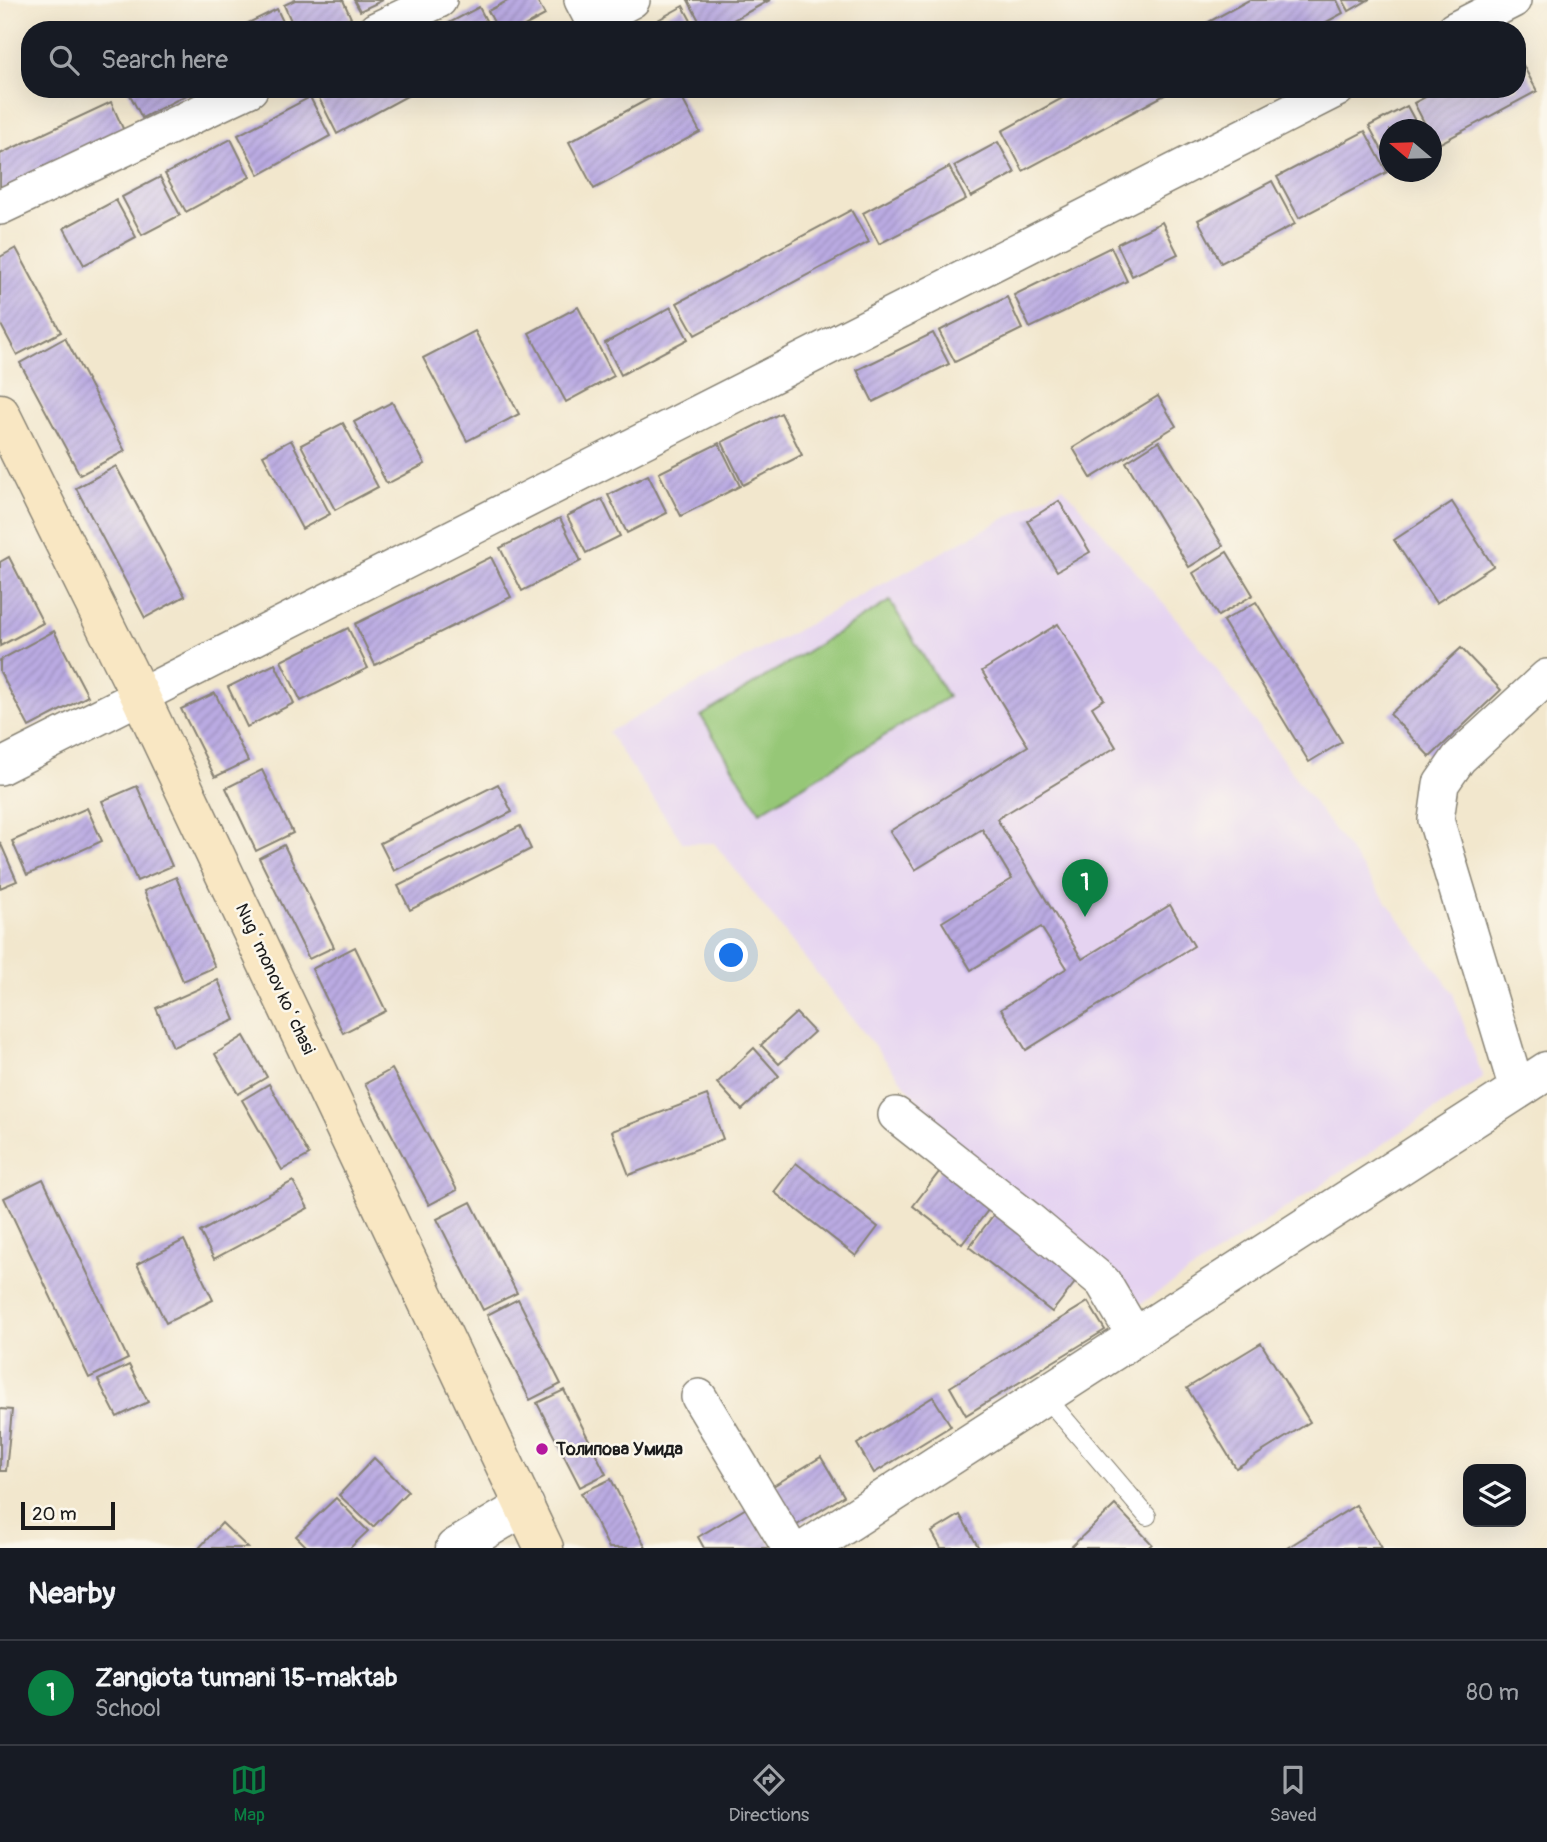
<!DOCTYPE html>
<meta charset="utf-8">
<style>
body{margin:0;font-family:Pangolin,sans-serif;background:#20242c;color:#f1f3f6}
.controls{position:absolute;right:21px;bottom:21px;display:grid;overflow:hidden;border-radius:14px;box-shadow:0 7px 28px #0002}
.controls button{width:63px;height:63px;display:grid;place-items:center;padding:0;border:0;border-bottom:2px solid #363941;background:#171b24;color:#f1f3f6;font:35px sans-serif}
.compass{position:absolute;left:1379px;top:119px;width:63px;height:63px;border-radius:50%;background:#171b24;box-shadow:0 7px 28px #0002;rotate:289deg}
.scale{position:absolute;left:21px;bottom:18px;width:94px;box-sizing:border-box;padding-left:7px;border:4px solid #1c1c1c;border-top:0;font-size:19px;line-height:24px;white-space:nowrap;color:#1c1c1c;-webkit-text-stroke:5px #fbf7ec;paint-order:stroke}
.you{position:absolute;left:732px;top:956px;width:24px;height:24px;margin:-18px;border:5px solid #fff;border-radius:50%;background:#1a73e8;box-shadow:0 0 0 10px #1a73e833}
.badge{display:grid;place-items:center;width:46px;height:46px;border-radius:50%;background:#0b8043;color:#fff;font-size:23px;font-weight:700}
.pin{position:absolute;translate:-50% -58px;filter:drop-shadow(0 2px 4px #0008)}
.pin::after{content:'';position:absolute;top:37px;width:24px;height:21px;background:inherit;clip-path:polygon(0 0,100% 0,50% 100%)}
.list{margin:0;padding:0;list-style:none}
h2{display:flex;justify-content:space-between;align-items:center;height:91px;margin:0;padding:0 28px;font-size:30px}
h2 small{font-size:23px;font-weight:400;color:#9ea1a6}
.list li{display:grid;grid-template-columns:46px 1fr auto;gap:21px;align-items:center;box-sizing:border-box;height:105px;padding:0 28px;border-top:2px solid #363941}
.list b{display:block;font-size:26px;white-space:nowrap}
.list p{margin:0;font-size:23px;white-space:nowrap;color:#9ea1a6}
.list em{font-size:23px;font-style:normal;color:#9ea1a6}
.icon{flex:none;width:38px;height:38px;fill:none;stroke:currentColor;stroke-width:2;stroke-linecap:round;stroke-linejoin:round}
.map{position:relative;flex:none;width:1547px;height:1548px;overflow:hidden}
.search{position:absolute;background:#171b24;box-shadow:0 7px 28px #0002;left:21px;right:21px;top:21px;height:77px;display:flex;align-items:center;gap:18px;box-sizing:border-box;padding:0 24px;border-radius:28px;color:#9ea1a6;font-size:26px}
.sheet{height:196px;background:#171b24}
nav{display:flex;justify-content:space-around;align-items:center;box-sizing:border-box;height:98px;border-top:2px solid #363941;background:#171b24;font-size:19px;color:#9ea1a6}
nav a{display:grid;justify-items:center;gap:4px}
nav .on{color:#0b8043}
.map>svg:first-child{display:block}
.built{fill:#e5d3f1}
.green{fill:#96c777;stroke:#59724a;stroke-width:2}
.building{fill:url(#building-hatch)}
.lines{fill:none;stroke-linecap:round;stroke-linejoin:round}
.service-casing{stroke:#878274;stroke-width:20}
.minor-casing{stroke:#878274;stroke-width:38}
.tertiary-casing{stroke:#878274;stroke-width:41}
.secondary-casing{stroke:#878274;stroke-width:41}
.service{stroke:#fff;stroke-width:18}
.minor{stroke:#fff;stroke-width:35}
.tertiary{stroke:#fff;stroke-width:38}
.secondary{stroke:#f9e7c3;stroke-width:38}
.poi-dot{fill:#b5179e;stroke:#fbf7ec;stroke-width:2.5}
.labels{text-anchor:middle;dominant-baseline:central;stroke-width:5;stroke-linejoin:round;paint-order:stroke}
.street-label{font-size:18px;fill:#1c1c1c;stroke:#fbf7ec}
.poi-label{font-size:18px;font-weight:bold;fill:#1c1c1c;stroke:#fbf7ec;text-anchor:start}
</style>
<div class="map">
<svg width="1547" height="1548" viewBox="0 0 1547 1548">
<defs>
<pattern id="building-hatch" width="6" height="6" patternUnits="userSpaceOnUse" patternTransform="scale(1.75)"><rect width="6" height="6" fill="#baaae2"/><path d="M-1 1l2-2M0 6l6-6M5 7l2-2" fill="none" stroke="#9f92c1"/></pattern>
</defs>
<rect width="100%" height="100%" fill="#fbf7ec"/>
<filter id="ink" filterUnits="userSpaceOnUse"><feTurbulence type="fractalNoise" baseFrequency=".0143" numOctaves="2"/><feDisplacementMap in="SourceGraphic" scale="14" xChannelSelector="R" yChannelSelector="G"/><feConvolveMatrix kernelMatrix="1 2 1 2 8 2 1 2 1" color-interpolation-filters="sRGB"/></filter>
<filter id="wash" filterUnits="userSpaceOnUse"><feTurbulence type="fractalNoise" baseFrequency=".00686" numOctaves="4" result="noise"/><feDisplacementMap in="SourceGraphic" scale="28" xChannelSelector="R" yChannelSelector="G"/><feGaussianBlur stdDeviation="1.57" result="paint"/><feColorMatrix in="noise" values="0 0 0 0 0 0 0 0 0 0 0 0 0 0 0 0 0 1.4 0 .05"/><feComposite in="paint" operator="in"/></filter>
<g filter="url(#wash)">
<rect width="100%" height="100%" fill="#f2e7cd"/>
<!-- built -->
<path class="built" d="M1063,487L1198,644L1452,991L1483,1078L1136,1307L951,1143L714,843H683L608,732Z"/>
<!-- green -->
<path class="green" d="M890,601L948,697L760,812L701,716Z"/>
<g id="blocks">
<!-- building -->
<g class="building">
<path d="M295,0H343L351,18L327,30H295L284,5Z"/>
<path d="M354,0H383L360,11Z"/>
<path d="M509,0H537L545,15L517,30H498L488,11Z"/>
<path d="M688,0H770L715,30H704Z"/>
<path d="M1249,0H1337L1343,13L1312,30H1194Z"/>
<path d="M1343,0H1368L1349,11Z"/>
<path d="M683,6L696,30H640Z"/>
<path d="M479,7L491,30H436Z"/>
<path d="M277,9L287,30H234Z"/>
<path d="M1517,54L1537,91L1437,145L1432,135V130H1428L1414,103L1440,89H1517Z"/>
<path d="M127,89H198L142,118Z"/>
<path d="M326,89H420L337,134L317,94Z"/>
<path d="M667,89H677L700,132L594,189L569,142Z"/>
<path d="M1079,89H1171L1172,91L1023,171L1002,131Z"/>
<path d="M310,97L330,136L259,175L238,135Z"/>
<path d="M111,102L125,133L0,192V154Z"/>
<path d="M1407,106L1420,130H1390V165L1369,126Z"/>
<path d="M1365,131L1387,172L1299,218L1277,177Z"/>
<path d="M231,139L250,177L186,212L165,174Z"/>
<path d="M998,142L1015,173L971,197L954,166Z"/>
<path d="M949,167L966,199L879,244L863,213Z"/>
<path d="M160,177L180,215L142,235L122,197Z"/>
<path d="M1272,181L1295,224L1221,263L1198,220Z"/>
<path d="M116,200L136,237L84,265L64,228Z"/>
<path d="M851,210L869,242L695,335L677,303Z"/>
<path d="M1162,222L1178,254L1132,276L1117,244Z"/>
<path d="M1111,247L1127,281L1030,328L1014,295Z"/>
<path d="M16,248L61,332L17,355L0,323V257Z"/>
<path d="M1007,297L1022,329L955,362L939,331Z"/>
<path d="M578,307L614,376L566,402L529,333Z"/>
<path d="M671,307L688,339L621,375L605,343Z"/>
<path d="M475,331L519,414L467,441L423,358Z"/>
<path d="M933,333L949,364L873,402L857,370Z"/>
<path d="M65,338L125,451L80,475L20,363Z"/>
<path d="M1158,396L1176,426L1091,478L1073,448Z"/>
<path d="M392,402L425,464L387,484L354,422Z"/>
<path d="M781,413L802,455L743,485L722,442Z"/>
<path d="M343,423L378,487L335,510L301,445Z"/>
<path d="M291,440L330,514L302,529L263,455Z"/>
<path d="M1159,441L1223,546L1189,567L1126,462Z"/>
<path d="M719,443L740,486L681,516L659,473Z"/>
<path d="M116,466L185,596L145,618L76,488Z"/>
<path d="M648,475L667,513L627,533L608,495Z"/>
<path d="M602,499L620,536L586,553L567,516Z"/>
<path d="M1059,501L1090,552L1057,571L1027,521Z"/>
<path d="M1452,502L1493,566L1436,603L1394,540Z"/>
<path d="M560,518L581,561L522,591L500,548Z"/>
<path d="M1227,552L1253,595L1218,616L1193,573Z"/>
<path d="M9,557L43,623L0,646V562Z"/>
<path d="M491,557L511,597L375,665L355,624Z"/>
<path d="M1256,602L1342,742L1309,762L1223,621Z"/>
<path d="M1058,624L1104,699L1092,707L1116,747L997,819L1082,959L1170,905L1194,946L1026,1050L1001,1009L1067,968L1041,927L971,970L942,922L1012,879L982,829L915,870L890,831L1028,746L982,671Z"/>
<path d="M348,628L368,668L301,701L281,661Z"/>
<path d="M54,631L88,696L29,727L0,672V660Z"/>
<path d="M1461,648L1501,690L1430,757L1390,714Z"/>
<path d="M275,664L294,703L247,727L228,687Z"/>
<path d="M215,693L248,761L215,777L181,709Z"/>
<path d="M262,770L293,833L256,851L226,788Z"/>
<path d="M498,784L512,812L394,871L380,843Z"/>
<path d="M137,786L172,866L137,881L102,801Z"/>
<path d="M87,808L102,841L27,875L12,841Z"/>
<path d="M520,826L531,849L410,910L398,886Z"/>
<path d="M0,842L17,881L0,888Z"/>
<path d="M284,845L334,947L309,959L259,858Z"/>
<path d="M176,877L215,967L183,981L144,891Z"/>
<path d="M355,947L386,1011L343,1033L312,969Z"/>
<path d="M218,980L235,1020L173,1047L156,1008Z"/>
<path d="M796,1013L814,1032L779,1064L761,1045Z"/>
<path d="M244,1036L267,1077L238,1094L215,1054Z"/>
<path d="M754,1048L779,1076L742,1110L717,1083Z"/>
<path d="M392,1069L457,1190L429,1205L365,1084Z"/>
<path d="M269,1084L309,1155L282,1170L242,1100Z"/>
<path d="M707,1095L723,1139L629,1175L612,1131Z"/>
<path d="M796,1163L878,1227L856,1256L774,1192Z"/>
<path d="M943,1167L992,1205L962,1244L913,1206Z"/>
<path d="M43,1179L128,1359L89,1378L4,1198Z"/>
<path d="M293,1181L308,1208L214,1259L200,1232Z"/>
<path d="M471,1202L517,1293L483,1310L437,1219Z"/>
<path d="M998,1209L1081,1275L1052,1312L969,1247Z"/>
<path d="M184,1240L213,1300L166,1323L137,1264Z"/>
<path d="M518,1299L561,1384L530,1400L487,1315Z"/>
<path d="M1088,1302L1105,1330L966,1415L950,1387Z"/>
<path d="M1261,1343L1310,1422L1236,1468L1187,1388Z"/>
<path d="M129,1365L148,1402L117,1417L98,1380Z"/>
<path d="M564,1390L606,1474L580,1487L537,1403Z"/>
<path d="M933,1397L951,1426L874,1473L857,1444Z"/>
<path d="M0,1409L12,1410L6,1471H0Z"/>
<path d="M821,1457L844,1496L784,1533L760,1494Z"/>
<path d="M374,1458L408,1491L373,1527L339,1495Z"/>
<path d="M611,1479L646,1548H609L581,1493Z"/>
<path d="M336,1498L368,1531L350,1548H308L296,1536Z"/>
<path d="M1115,1505L1152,1544L1148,1548H1070Z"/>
<path d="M1356,1505L1382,1548H1287Z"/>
<path d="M748,1507L772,1546L768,1548H704L698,1537Z"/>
<path d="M960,1515L979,1548H941L932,1532Z"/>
<path d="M222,1523L248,1548H199Z"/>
</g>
</g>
</g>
<g filter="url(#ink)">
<use href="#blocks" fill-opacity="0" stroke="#878274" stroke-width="2"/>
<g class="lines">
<defs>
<path id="service" d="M1045,1396L1147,1516"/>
<g id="minor">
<path d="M582,0L593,21L632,0"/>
<path d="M376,30L439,0"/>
<path d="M1454,30L1513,0"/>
<path d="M0,207L250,89"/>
<path d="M0,767L1337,89"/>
<path d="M1517,1089L1436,820L1441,784L1459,758L1547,677"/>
<path d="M896,1115L1029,1220L1103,1282L1136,1338"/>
<path d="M699,1397L790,1548"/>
</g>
<g id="tertiary">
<path d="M455,1548L525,1506"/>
<path d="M808,1548L1547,1071"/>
</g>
<path id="secondary" d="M0,413L140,696L544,1548"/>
</defs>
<!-- service casing -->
<use href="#service" class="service-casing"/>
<!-- minor casing -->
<use href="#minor" class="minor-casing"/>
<!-- tertiary casing -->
<use href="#tertiary" class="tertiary-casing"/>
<!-- secondary casing -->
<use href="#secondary" class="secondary-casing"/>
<!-- service -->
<use href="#service" class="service"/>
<!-- minor -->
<use href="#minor" class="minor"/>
<!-- tertiary -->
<use href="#tertiary" class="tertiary"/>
<!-- secondary -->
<use href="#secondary" class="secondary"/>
</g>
</g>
<!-- markers -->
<circle class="poi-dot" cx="542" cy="1449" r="7"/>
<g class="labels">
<!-- street labels -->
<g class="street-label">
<text transform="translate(275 979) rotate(65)">Nugʻmonov koʻchasi</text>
</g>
<!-- poi labels -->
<g class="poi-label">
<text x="556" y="1449">Толипова Умида</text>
</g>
</g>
</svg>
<div class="controls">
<button><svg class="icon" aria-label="layers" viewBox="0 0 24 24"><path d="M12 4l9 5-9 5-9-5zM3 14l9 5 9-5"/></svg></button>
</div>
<svg class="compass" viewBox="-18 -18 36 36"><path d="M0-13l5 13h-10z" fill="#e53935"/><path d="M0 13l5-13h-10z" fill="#9ea1a6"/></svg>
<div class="scale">20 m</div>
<div class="you"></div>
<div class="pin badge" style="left:1085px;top:917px">1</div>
<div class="search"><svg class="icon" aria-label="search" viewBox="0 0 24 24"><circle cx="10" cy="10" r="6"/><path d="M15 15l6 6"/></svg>Search here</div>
</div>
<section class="sheet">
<h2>Nearby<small></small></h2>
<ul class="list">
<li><span class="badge">1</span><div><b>Zangiota tumani 15-maktab</b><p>School</p></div><em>80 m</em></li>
</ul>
</section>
<nav>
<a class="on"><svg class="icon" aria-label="map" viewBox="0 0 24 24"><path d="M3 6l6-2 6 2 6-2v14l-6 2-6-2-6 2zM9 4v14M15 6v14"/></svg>Map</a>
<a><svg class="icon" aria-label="directions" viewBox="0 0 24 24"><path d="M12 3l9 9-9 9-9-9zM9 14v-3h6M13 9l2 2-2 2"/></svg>Directions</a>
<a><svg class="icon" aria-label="saved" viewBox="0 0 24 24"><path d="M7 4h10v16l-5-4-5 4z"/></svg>Saved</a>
</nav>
